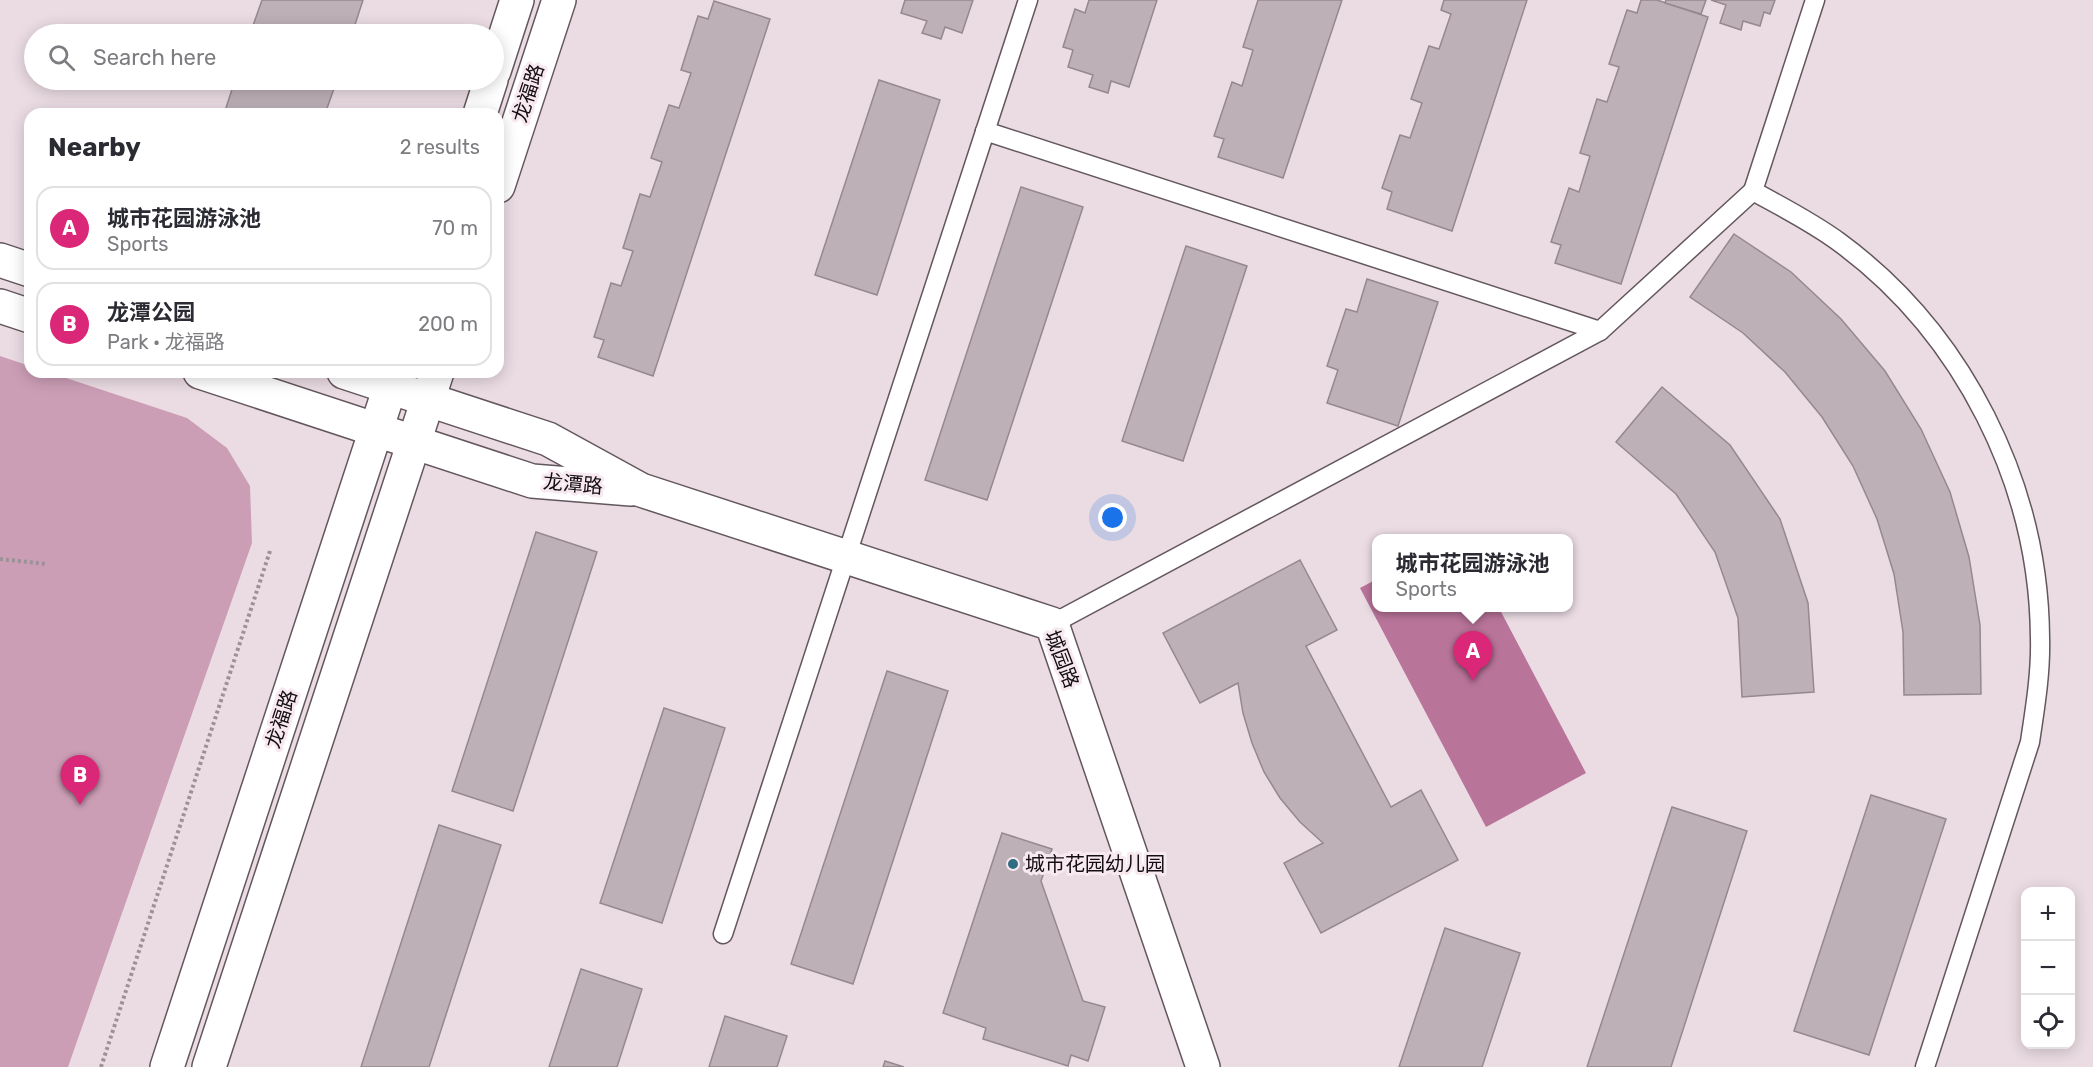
<!DOCTYPE html>
<meta charset="utf-8">
<style>
body{margin:0;font-family:Rubik,"Noto Sans SC",sans-serif;background:#f2f2f3;color:#2b2b33}
.controls{position:absolute;right:18px;bottom:18px;display:grid;overflow:hidden;border-radius:12px;box-shadow:0 3px 15px #0003}
.controls button{width:54px;height:54px;display:grid;place-items:center;padding:0;border:0;border-bottom:2px solid #e1e1e2;background:#fff;color:#2b2b33;font:30px sans-serif}
.you{position:absolute;left:1113px;top:518px;width:21px;height:21px;margin:-15px;border:4px solid #fff;border-radius:50%;background:#1a73e8;box-shadow:0 0 0 9px #1a73e833}
.badge{display:grid;place-items:center;width:39px;height:39px;border-radius:50%;background:#db2777;color:#fff;font-size:20px;font-weight:700}
.pin{position:absolute;translate:-50% -50px;filter:drop-shadow(0 2px 3px #0008)}
.pin::after{content:'';position:absolute;top:32px;width:21px;height:18px;background:inherit;clip-path:polygon(0 0,100% 0,50% 100%)}
.popup{position:absolute;left:1372px;top:534px;width:201px;height:78px;box-sizing:border-box;display:grid;place-content:center;border-radius:12px;background:#fff;filter:drop-shadow(0 2px 4px #0005);font-size:20px;white-space:nowrap;color:#7c7c81}
.popup b{font-size:22px;color:#2b2b33}
.popup::after{content:'';position:absolute;left:50%;top:100%;margin-left:-12px;border:12px solid transparent;border-top-color:#fff}
.list{margin:0;padding:0;list-style:none}
h2{display:flex;justify-content:space-between;align-items:center;height:78px;margin:0;padding:0 24px;font-size:26px}
h2 small{font-size:20px;font-weight:400;color:#7c7c81}
.list li{display:grid;grid-template-columns:39px 1fr auto;gap:18px;align-items:center;box-sizing:border-box;height:84px;margin:0 12px 12px;padding:0 12px;border:2px solid #e1e1e2;border-radius:18px}
.list b{display:block;font-size:22px;white-space:nowrap}
.list p{margin:0;font-size:20px;white-space:nowrap;color:#7c7c81}
.list em{font-size:20px;font-style:normal;color:#7c7c81}
.icon{flex:none;width:33px;height:33px;fill:none;stroke:currentColor;stroke-width:2;stroke-linecap:round;stroke-linejoin:round}
.map{position:relative;flex:none;width:2093px;height:1067px;overflow:hidden}
.search{position:absolute;background:#fff;box-shadow:0 3px 15px #0003;left:24px;top:24px;width:480px;height:66px;display:flex;align-items:center;gap:15px;box-sizing:border-box;padding:0 21px;border-radius:33px;color:#7c7c81;font-size:22px}
.panel{position:absolute;background:#fff;box-shadow:0 3px 15px #0003;left:24px;top:108px;width:480px;height:270px;border-radius:18px}
.map>svg:first-child{display:block}
.green{fill:#cc9eb6}
.water{fill:#b9749a}
.building{fill:#beb0b7;stroke:#96888f;stroke-width:1.5}
.lines{fill:none;stroke-linecap:round;stroke-linejoin:round}
.lane-casing{stroke:#63565d;stroke-width:21}
.street-casing{stroke:#63565d;stroke-width:36}
.secondary-casing{stroke:#63565d;stroke-width:36}
.path{stroke:#9c9196;stroke-width:4;stroke-dasharray:3 3;stroke-linecap:butt}
.lane{stroke:#fff;stroke-width:18}
.street{stroke:#fff;stroke-width:33}
.secondary{stroke:#fff;stroke-width:33}
.poi-dot{fill:#306d83;stroke:#f8e9f1;stroke-width:2}
.labels{text-anchor:middle;dominant-baseline:central;stroke-width:6;stroke-linejoin:round;paint-order:stroke}
.street-label{font-size:20px;fill:#130e10;stroke:#f8e9f1}
.poi-label{font-size:20px;fill:#130e10;stroke:#f8e9f1;text-anchor:start}
</style>
<div class="map">
<svg width="2093" height="1067" viewBox="0 0 2093 1067">
<rect width="100%" height="100%" fill="#ebdce3"/>
<!-- green -->
<path class="green" d="M0,356L30,366V372H48L187,418L227,448L250,486L252,543L68,1067H0Z"/>
<!-- water -->
<path class="water" d="M1377,579V608H1499L1586,773L1486,827L1360,588Z"/>
<!-- building -->
<g class="building">
<path d="M262,0H363L352,34H250Z"/>
<path d="M905,0H973L962,33L945,27L941,39L922,33L927,21L901,13Z"/>
<path d="M1089,0H1157L1129,87L1111,81L1108,93L1089,87L1093,75L1068,67L1073,50L1063,47L1075,9L1085,13Z"/>
<path d="M1258,0H1342L1283,178L1218,157L1224,139L1214,136L1232,82L1242,86L1253,50L1243,47Z"/>
<path d="M1444,0H1527L1452,231L1387,209L1392,192L1382,188L1400,135L1410,138L1422,103L1411,99L1429,46L1439,49L1451,14L1441,10Z"/>
<path d="M1641,0H1657L1708,17L1621,284L1555,263L1561,245L1551,242L1569,188L1579,192L1590,156L1580,153L1597,99L1607,102L1619,67L1609,64L1627,10L1637,13Z"/>
<path d="M1666,0H1706L1701,14L1665,3Z"/>
<path d="M1711,0H1775L1770,14L1764,12L1760,26L1743,21L1741,30L1720,23L1726,5Z"/>
<path d="M714,1L770,19L653,376L598,357L604,340L594,337L611,283L621,286L633,251L623,248L640,194L650,197L662,162L651,158L669,105L679,108L691,73L681,70L698,16L708,19Z"/>
<path d="M235,80H337L325,114H224Z"/>
<path d="M879,80L940,100L877,295L815,275Z"/>
<path d="M1021,187L1083,207L987,500L925,480Z"/>
<path d="M1734,234L1791,272L1841,319L1885,371L1921,429L1950,492L1969,557L1980,625L1981,694L1904,695L1903,632L1894,574L1877,519L1853,466L1822,417L1785,372L1743,333L1690,297Z"/>
<path d="M1186,246L1247,266L1183,461L1122,441Z"/>
<path d="M1367,279L1438,302L1398,426L1327,403L1338,370L1327,366L1346,309L1357,312Z"/>
<path d="M1662,387L1730,445L1780,519L1808,603L1814,692L1742,697L1738,618L1715,552L1676,494L1616,442Z"/>
<path d="M536,532L597,552L513,811L452,791Z"/>
<path d="M1300,560L1337,630L1306,646L1391,807L1421,790L1458,860L1321,933L1284,863L1323,843L1300,822L1280,798L1264,772L1252,743L1243,713L1238,683L1200,703L1163,633Z"/>
<path d="M887,671L948,691L853,984L791,964Z"/>
<path d="M664,708L725,728L662,923L600,903Z"/>
<path d="M1871,795L1946,819L1869,1055L1794,1031Z"/>
<path d="M1672,807L1747,831L1671,1067H1587Z"/>
<path d="M439,825L501,845L429,1067H361Z"/>
<path d="M1002,833L1052,849L1041,881L1083,1001L1105,1007L1088,1061L1071,1055L1068,1066L983,1039L986,1028L943,1013Z"/>
<path d="M1445,928L1520,953L1482,1067H1399Z"/>
<path d="M581,969L642,989L617,1067H549Z"/>
<path d="M725,1016L787,1036L777,1067H709Z"/>
<path d="M885,1061L904,1067H883Z"/>
</g>
<g class="lines">
<defs>
<g id="lane">
<path d="M1815,0L1753,191C1782,207 1812,222 1839,242C1963,333 2039,484 2040,638C2041,673 2035,708 2030,742L1925,1067"/>
<path d="M985,131L1600,331"/>
<path d="M1052,624L1600,331L1753,191"/>
<path d="M723,934L1028,0"/>
</g>
<g id="street">
<path d="M0,260L30,270"/>
<path d="M0,306L30,316"/>
<path d="M200,372L532,481L631,489"/>
<path d="M344,372L548,439L641,490L1052,624L1203,1067"/>
</g>
<g id="secondary">
<path d="M494,71L517,0"/>
<path d="M480,114L491,80"/>
<path d="M498,186L559,0"/>
<path d="M167,1067L395,372"/>
<path d="M209,1067L437,372"/>
</g>
</defs>
<!-- lane casing -->
<use href="#lane" class="lane-casing"/>
<!-- street casing -->
<use href="#street" class="street-casing"/>
<!-- secondary casing -->
<use href="#secondary" class="secondary-casing"/>
<!-- path -->
<g class="path">
<path d="M0,559L47,564"/>
<path d="M101,1067L270,551"/>
</g>
<!-- lane -->
<use href="#lane" class="lane"/>
<!-- street -->
<use href="#street" class="street"/>
<!-- secondary -->
<use href="#secondary" class="secondary"/>
</g>
<!-- markers -->
<circle class="poi-dot" cx="1013" cy="864" r="6"/>
<g class="labels">
<!-- street labels -->
<g class="street-label">
<text transform="translate(528 93) rotate(-72)">龙福路</text>
<text transform="translate(573 484) rotate(5)">龙潭路</text>
<text transform="translate(1062 659) rotate(69)">城园路</text>
<text transform="translate(281 719) rotate(-72)">龙福路</text>
</g>
<!-- poi labels -->
<g class="poi-label">
<text x="1025" y="864">城市花园幼儿园</text>
</g>
</g>
</svg>
<div class="controls">
<button>+</button>
<button>−</button>
<button><svg class="icon" aria-label="locate" viewBox="0 0 24 24"><circle cx="12" cy="12" r="6"/><path d="M12 2v4M12 18v4M2 12h4M18 12h4"/></svg></button>
</div>
<div class="you"></div>
<div class="pin badge" style="left:1473px;top:681px">A</div>
<div class="popup"><b>城市花园游泳池</b>Sports</div>
<div class="pin badge" style="left:80px;top:805px">B</div>
<div class="search"><svg class="icon" aria-label="search" viewBox="0 0 24 24"><circle cx="10" cy="10" r="6"/><path d="M15 15l6 6"/></svg>Search here</div>
<section class="panel">
<h2>Nearby<small>2 results</small></h2>
<ul class="list">
<li><span class="badge">A</span><div><b>城市花园游泳池</b><p>Sports</p></div><em>70 m</em></li>
<li><span class="badge">B</span><div><b>龙潭公园</b><p>Park · 龙福路</p></div><em>200 m</em></li>
</ul>
</section>
</div>
